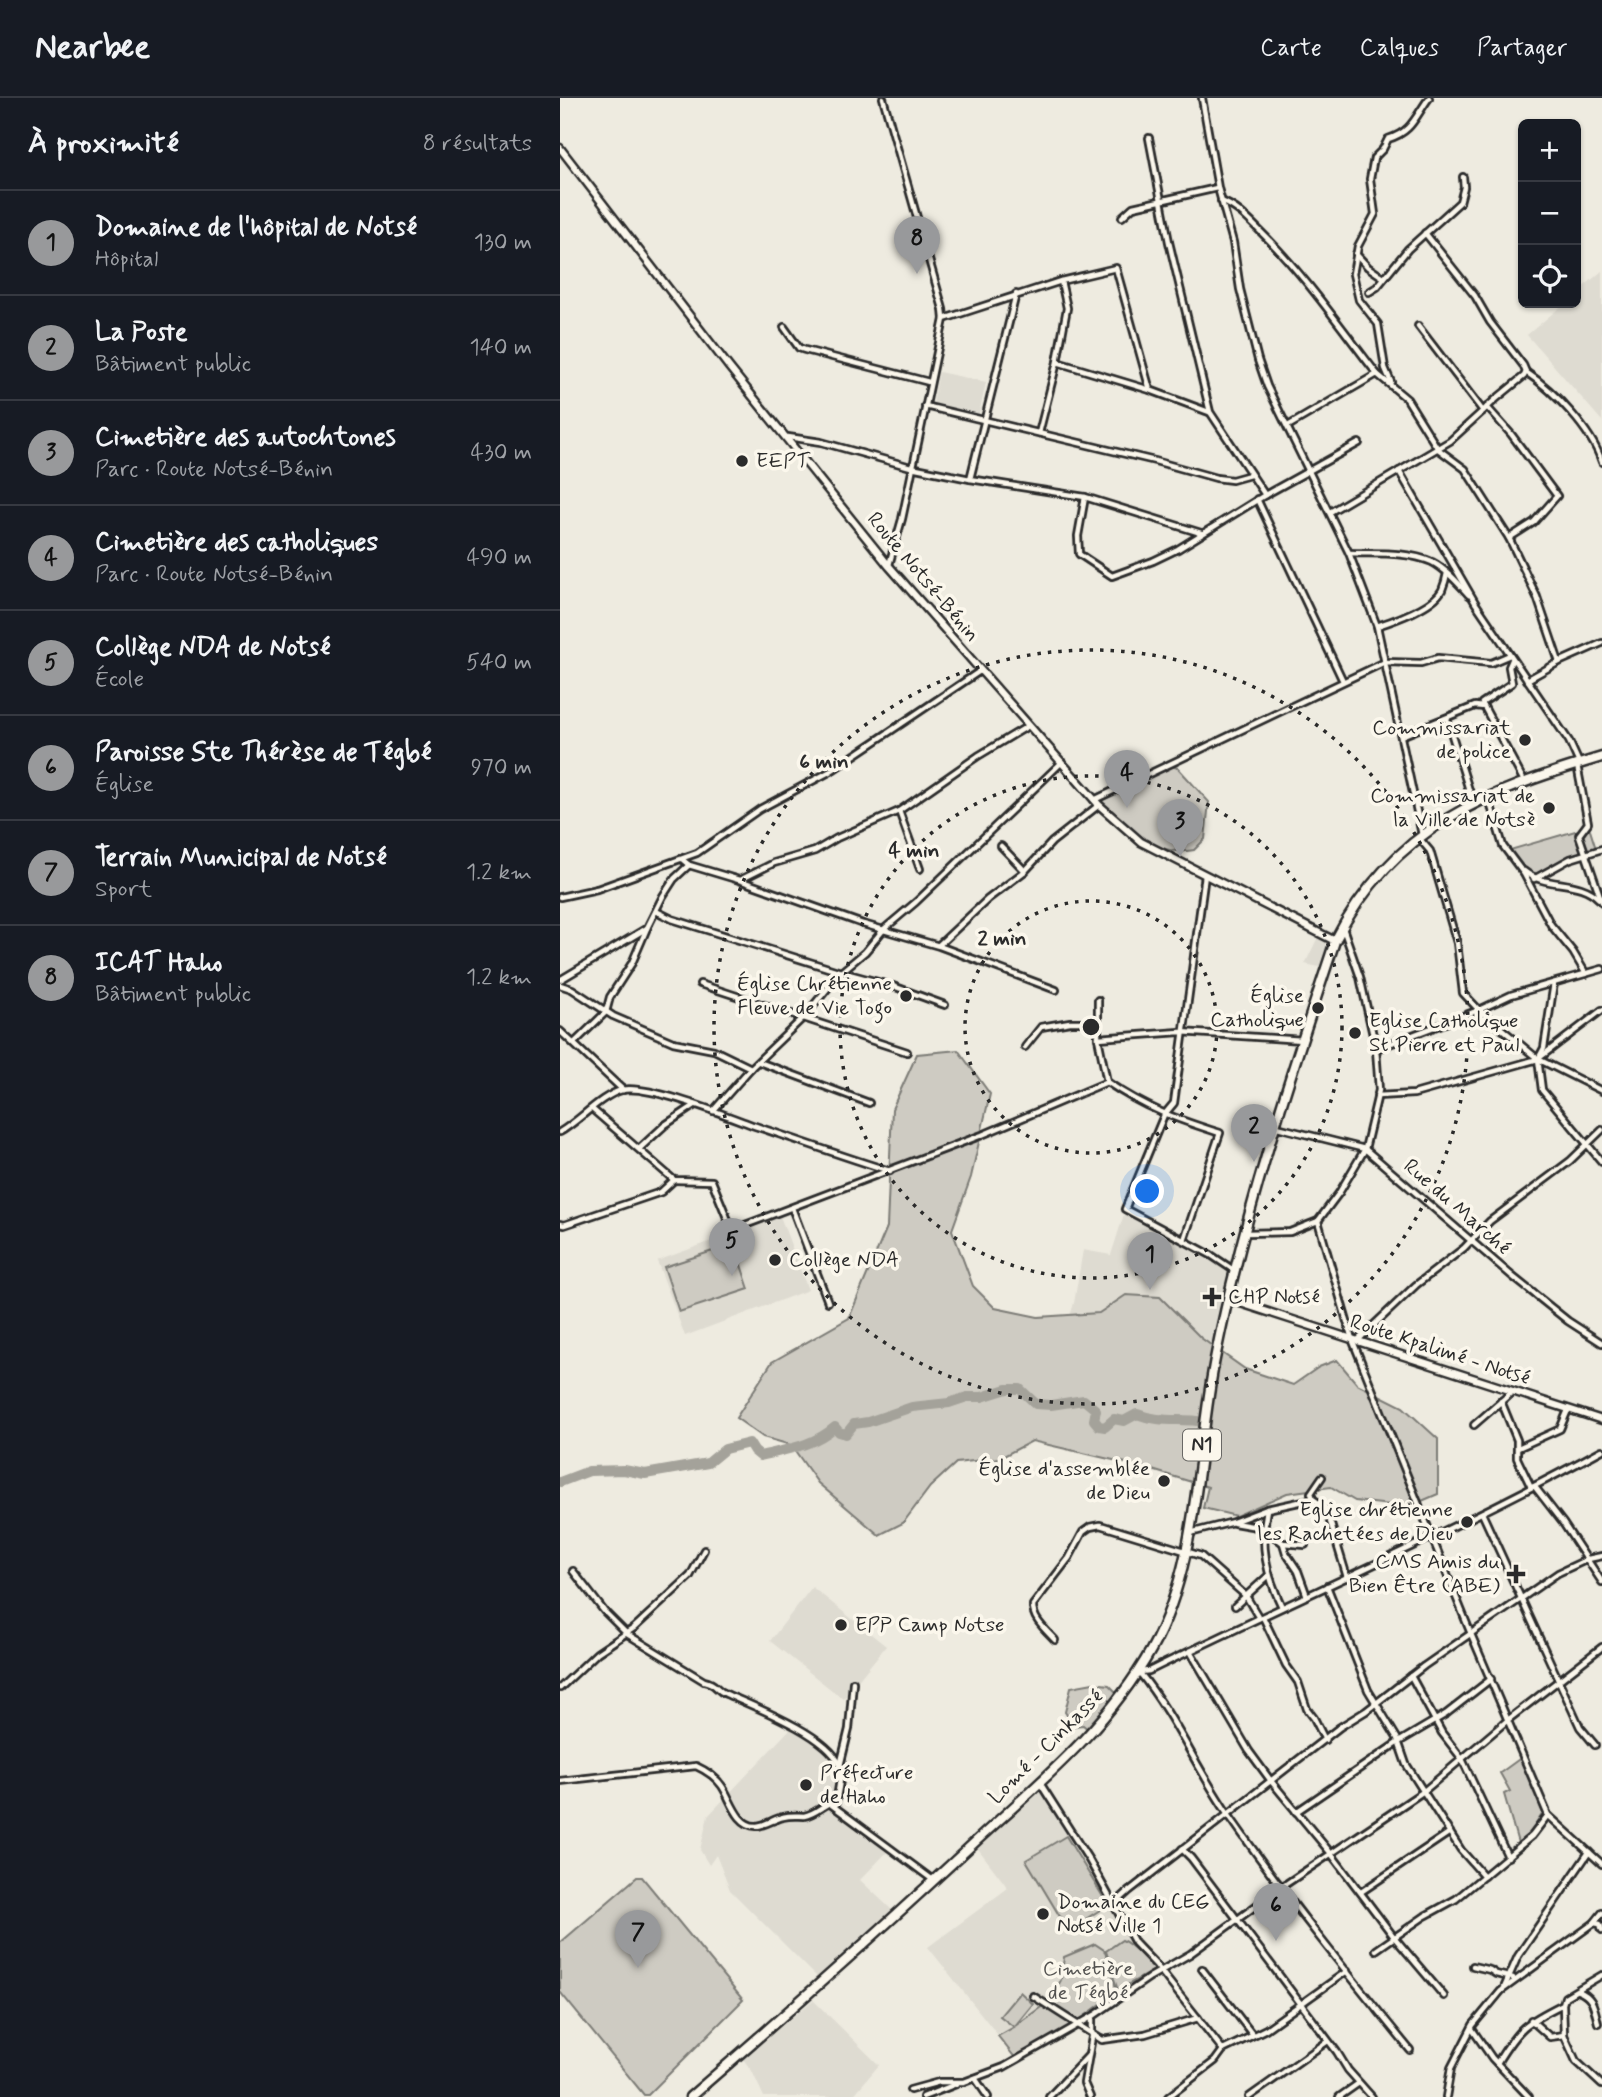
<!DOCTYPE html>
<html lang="fr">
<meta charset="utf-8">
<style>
body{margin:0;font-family:Mynerve,sans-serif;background:#20242c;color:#f1f3f6}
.controls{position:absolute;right:21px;top:21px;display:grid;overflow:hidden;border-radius:10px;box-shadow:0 2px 5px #0004}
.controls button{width:63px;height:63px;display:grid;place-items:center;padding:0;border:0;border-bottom:2px solid #363941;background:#171b24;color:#f1f3f6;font:35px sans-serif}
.you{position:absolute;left:588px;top:1094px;width:24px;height:24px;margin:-18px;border:5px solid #fff;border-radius:50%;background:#1a73e8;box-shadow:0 0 0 10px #1a73e833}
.badge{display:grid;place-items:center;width:46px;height:46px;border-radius:50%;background:#98999b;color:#111;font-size:23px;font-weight:700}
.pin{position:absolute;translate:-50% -58px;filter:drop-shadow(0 2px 4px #0008)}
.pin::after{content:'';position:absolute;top:37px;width:24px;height:21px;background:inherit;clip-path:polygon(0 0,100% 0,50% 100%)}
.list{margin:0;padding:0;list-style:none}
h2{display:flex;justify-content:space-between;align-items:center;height:91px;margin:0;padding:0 28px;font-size:30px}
h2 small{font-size:23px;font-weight:400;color:#9ea1a6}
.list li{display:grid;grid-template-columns:46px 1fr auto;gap:21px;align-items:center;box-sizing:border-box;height:105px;padding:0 28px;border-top:2px solid #363941}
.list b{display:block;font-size:26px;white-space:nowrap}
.list p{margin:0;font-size:23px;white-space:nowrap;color:#9ea1a6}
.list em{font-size:23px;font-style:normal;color:#9ea1a6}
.icon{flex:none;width:38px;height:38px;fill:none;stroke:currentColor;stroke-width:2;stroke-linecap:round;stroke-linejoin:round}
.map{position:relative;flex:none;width:1042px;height:1999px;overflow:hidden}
header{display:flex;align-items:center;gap:42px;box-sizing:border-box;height:98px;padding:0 35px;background:#171b24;border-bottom:2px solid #363941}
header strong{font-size:33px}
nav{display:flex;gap:38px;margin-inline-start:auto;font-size:24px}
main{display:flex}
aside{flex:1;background:#171b24}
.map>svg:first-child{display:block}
.built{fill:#dedbd1}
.green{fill:#cecbc2;stroke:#7c7b76;stroke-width:2}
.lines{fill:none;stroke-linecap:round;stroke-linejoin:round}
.river{stroke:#a4a29a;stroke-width:10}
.minor-casing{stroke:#2b2b2b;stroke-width:10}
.secondary-casing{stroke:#2b2b2b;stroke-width:11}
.trunk-casing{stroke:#2b2b2b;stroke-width:13}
.minor{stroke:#fbf7ec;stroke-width:4.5}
.secondary{stroke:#fbf7ec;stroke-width:6}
.trunk{stroke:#fbf7ec;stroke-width:8}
.ring{fill:none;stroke:#2b2b2b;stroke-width:3.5;stroke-dasharray:3.5 7}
.poi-dot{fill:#2b2b2b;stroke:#fbf7ec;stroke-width:2.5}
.labels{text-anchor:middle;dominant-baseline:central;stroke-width:7;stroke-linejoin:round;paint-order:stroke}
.shield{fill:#fbf7ec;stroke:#696865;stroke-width:2}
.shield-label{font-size:19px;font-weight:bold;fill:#2b2b2b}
.poi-label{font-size:21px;fill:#2b2b2b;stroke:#fbf7ec;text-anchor:start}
.street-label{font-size:21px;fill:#2b2b2b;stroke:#fbf7ec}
.park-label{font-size:21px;fill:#545351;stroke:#fbf7ec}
.centre{fill:#2b2b2b;stroke:#fbf7ec;stroke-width:3.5}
.ring-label{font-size:21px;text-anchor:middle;font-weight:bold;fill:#2b2b2b;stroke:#fbf7ec;stroke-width:7;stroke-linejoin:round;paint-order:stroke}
</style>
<header>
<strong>Nearbee</strong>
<nav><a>Carte</a><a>Calques</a><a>Partager</a></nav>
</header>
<main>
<aside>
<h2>À proximité<small>8 résultats</small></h2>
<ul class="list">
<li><span class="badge">1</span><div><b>Domaine de l'hôpital de Notsé</b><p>Hôpital</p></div><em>130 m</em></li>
<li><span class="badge">2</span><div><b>La Poste</b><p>Bâtiment public</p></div><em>140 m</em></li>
<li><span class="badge">3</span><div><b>Cimetière des autochtones</b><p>Parc · Route Notsé-Bénin</p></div><em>430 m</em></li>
<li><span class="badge">4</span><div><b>Cimetière des catholiques</b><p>Parc · Route Notsé-Bénin</p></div><em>490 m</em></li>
<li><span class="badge">5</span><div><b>Collège NDA de Notsé</b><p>École</p></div><em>540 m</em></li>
<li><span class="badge">6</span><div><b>Paroisse Ste Thérèse de Tégbé</b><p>Église</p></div><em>970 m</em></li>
<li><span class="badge">7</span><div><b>Terrain Municipal de Notsé</b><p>Sport</p></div><em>1.2 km</em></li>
<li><span class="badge">8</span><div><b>ICAT Haho</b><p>Bâtiment public</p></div><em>1.2 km</em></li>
</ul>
</aside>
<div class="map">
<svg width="1042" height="1999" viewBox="0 0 1042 1999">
<rect width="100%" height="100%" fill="#eeebe0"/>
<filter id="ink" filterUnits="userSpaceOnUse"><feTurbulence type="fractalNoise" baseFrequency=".0143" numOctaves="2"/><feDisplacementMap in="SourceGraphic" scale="14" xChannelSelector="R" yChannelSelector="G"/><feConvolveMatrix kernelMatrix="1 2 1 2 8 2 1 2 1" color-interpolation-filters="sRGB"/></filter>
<g filter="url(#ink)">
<!-- built -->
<g class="built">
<path d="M1042,173V323L967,237L1005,205H1016V195Z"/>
<path d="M379,274L426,284L419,316L373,305Z"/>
<path d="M758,839L768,844L759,869L745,866Z"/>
<path d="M564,1116L643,1153L668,1173L645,1284L504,1238L514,1205L523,1152L551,1157Z"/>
<path d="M220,1118L248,1192L125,1238L97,1163Z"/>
<path d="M252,1489L326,1548L283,1601L210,1543Z"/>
<path d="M231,1630L248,1638L273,1660L276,1682L273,1704L279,1716L329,1752L300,1782L332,1812L257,1879L170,1792L156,1757L149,1767L140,1752L148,1718Z"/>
<path d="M480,1692L571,1844L555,1846L544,1852L535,1846L504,1859L502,1878L492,1900L454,1929L437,1936L368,1849L448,1790L416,1748Z"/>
<path d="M253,1902L319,1967L292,1999H204L192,1973L183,1961Z"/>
</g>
<!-- green -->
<g class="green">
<path d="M608,667L618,670L649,704L645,741L634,752C628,753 623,754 617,753C592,752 553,722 540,702Z"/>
<path d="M1029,729L1037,754L1010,760L974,780L962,770L950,752Z"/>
<path d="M398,952L430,996L411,1079L392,1132L413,1188L435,1210L478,1219L539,1215L566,1197L600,1199L641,1240L685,1271L733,1287L759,1269L777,1262L797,1286L843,1309L878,1341V1396L848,1409L795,1403L771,1389L727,1395L676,1418L643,1410L648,1389L579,1368L472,1343L440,1360L396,1365L370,1389L343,1425L319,1437L258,1385L231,1347L203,1339L176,1320L212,1264L289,1220L327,1129L332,1011L357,956Z"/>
<path d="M174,1146L189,1191L119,1214L104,1169Z"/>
<path d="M533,1585L549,1587L556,1594L547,1611L529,1632L523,1627L514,1628L505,1614L511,1589Z"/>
<path d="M962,1659L983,1715L970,1735L958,1745L944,1696L950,1693L940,1675Z"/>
<path d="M506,1738L548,1807L508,1832L466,1762Z"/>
<path d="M77,1779H82L183,1902L88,1997H84L0,1894V1845Z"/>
<path d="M562,1842C576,1848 584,1863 597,1871L558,1892L553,1878L557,1894L518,1923L494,1908L491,1901L501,1882L504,1859L535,1846L544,1852L550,1866L546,1853Z"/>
<path d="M460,1894L473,1906L455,1928L484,1907L512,1927L456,1961L438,1938L454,1929L440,1918Z"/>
</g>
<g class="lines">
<!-- river -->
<path class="river" d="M0,1384L29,1373L64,1372L85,1376L148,1365L165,1351L189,1345L194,1353L200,1358C228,1351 253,1348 275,1329L279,1334L286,1336L294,1326L308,1324L352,1309L389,1305L407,1299H422L447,1291H460L476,1306L491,1307L524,1302L536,1312L534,1322L539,1328L545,1329L554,1321L564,1323L577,1316C597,1324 616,1321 637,1323"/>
<defs>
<g id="minor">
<path d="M323,0L383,211L384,221L342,421L329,467"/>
<path d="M642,0L658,90L673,144L680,191L698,262L707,288L789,455L817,528L862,737"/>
<path d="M589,40L609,144L650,314L705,397"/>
<path d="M661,103C677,109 688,121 700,133C744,176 779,227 817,276"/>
<path d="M562,119L573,109L657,90"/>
<path d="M796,156L808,169L824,180"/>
<path d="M809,194L817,189L848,151L900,104L904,89L903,79"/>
<path d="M384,221L501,183L556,170L590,292"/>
<path d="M858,228L923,313"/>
<path d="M224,229L239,250L245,252L369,284"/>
<path d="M497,264L590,292L649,314"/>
<path d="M966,274C994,293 1031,331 1042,364"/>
<path d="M831,284L825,270L818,226L799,202L793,176L798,148L815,116L810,81L814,60L823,51L828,41C852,34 855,19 869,0"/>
<path d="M365,308L595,363L656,380L672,382L690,377"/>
<path d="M927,309L951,336L997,398L974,424L949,440"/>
<path d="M728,328L817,276L847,301L878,351L905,371L949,440L977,499L999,564L967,582"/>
<path d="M479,335L497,264L507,210L501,183"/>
<path d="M228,339L261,344L351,369L410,381L525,399L641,435"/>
<path d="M839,373L916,506L1009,643L1019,665"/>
<path d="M410,381L456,196"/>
<path d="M525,399L518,438L519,456L552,478L593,463L618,451L705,397L799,345"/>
<path d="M697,401L783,583"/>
<path d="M770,414L890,343L936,301L964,278L966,274L963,267L930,224L915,198L865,135"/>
<path d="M789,455C816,456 847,453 872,464C886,471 899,486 909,497"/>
<path d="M817,528C835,522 873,509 882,492C884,487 886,481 887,475"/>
<path d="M952,562L949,569L952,585L922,605L965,685"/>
<path d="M999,564L1042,545"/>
<path d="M887,621L913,705"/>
<path d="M841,638L915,608L924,609"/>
<path d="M1017,667L1028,725L1019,737L1042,804"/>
<path d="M928,698L943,748L964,776L991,827L1013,854L1026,876"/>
<path d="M534,702L825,564L861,565L878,560L931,565L950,557"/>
<path d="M339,713L360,771"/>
<path d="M859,740L870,753L897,845L903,895L919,912L978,961L1042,993"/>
<path d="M441,748L465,773"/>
<path d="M123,762L129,767L179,782L303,826L379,848L496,892"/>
<path d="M964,773C986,791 1019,780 1039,801"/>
<path d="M645,777L614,1005L604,1017L565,1111L651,1157L675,1173"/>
<path d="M974,781L1010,761L1042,751"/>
<path d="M180,782L214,765L255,753L277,740L339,713L418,658L468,628"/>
<path d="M0,799L37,791L137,755L200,711L271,673L420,573"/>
<path d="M96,813L112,821L281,874L333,888L385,907"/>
<path d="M379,847L428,801L465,773L492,744L539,707"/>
<path d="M0,882L87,830L103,798L114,781L129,767"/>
<path d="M994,885L984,950L978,961L982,992L1042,1064"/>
<path d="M140,886L347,954"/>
<path d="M0,887L12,891L53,918L113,944L154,952L191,970"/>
<path d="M538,902V940L547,984C585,1010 616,1021 660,1035L624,1142"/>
<path d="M0,933L63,992"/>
<path d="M538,940L620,934L743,942"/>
<path d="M14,945L46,914L50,899L72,865L87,830"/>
<path d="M465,949L481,929L510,924H538"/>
<path d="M816,951L919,912L951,897L1042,871"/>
<path d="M199,964L309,1005"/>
<path d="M817,998L854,996L978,961L1042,912"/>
<path d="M32,1011L114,1082L152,1083L172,1132L422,1037L547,984"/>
<path d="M153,1013L191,970L244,919L281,874L305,854L324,831L356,804L501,665"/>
<path d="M717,1029L805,1051L952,1178L1008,1223L1042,1245"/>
<path d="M0,1034C19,1023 42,997 62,992C87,986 165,1017 192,1027C238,1042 284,1059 330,1073"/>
<path d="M79,1051L105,1027L135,1007"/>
<path d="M232,1110L268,1204"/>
<path d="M758,1123L792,1241L911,1536L988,1717L1042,1766"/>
<path d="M0,1126L4,1127L101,1094L114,1082"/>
<path d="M686,1135L730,1134L758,1123L779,1095L805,1051L819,992L816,951L800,879L783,830"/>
<path d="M797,1243L856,1187L904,1150L930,1123L1010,1063L1042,1032"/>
<path d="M941,1303L957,1342V1360L971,1389"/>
<path d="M914,1327L952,1294"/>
<path d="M958,1350L1000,1331L1008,1312"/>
<path d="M762,1379L751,1395L753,1401L766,1410L787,1479"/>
<path d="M975,1389L1003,1425L1042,1484"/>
<path d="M707,1411C700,1447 706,1476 722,1509"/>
<path d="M922,1415L1020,1629L1035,1647"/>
<path d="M674,1425L703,1430L723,1445L745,1447"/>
<path d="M630,1435L673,1424L707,1411L753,1401"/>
<path d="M723,1445L726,1455L738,1473L747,1498"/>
<path d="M13,1473L44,1513L67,1536L144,1583C158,1586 155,1592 166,1596C193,1608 268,1637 279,1666C283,1677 277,1697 275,1709"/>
<path d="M767,1488L808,1592L837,1640L846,1666L901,1752L924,1778"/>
<path d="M675,1508L708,1478"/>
<path d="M703,1519L726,1567L738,1584L747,1611L754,1620L765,1642"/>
<path d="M495,1542C486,1532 472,1521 473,1507L509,1460L523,1434L530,1429L540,1427L641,1458L686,1498L699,1520"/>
<path d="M630,1553L689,1653L711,1683L769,1753L834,1839L884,1898"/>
<path d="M579,1574C615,1618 637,1672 670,1719C726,1799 788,1876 850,1952"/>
<path d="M580,1574L589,1573C740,1499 895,1433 1042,1352"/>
<path d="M851,1578L882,1635L902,1661L948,1759"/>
<path d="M0,1590L37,1555L74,1530L130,1478L144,1452"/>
<path d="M280,1668L289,1631L293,1584"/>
<path d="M0,1683L136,1668C147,1673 155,1678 162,1688C171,1701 177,1729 197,1728C206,1727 214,1721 223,1719C231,1717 237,1718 244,1718C253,1717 262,1709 269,1705L373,1782"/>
<path d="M480,1685L529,1762L575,1845L596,1867L663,1952"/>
<path d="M736,1714L837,1645L886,1616L931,1581"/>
<path d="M622,1751L631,1760L777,1954L788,1972L812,1999"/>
<path d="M801,1794L890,1734"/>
<path d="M556,1809L559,1802L569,1793L780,1629L806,1613L864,1568L998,1475L1028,1461L1042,1458"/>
<path d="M1034,1825L1040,1826L1042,1832"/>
<path d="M816,1852L865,1818L896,1801L972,1738L988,1717"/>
<path d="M913,1868L930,1872L936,1876L953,1880"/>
<path d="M642,1871L692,1936"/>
<path d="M944,1890L958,1858L1029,1754"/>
<path d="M1018,1893C1034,1899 1034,1910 1038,1925"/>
<path d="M473,1898L542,1942L585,1936L638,1920"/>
<path d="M1003,1907L1004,1937"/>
<path d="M971,1922L990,1939L1004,1937L1016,1963L1042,1987"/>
<path d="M912,1931L932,1960L969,1999"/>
<path d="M937,1965C959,1929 965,1925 1003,1906L1005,1899L1042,1877"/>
<path d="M415,1980L428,1999"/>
<path d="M350,1992L379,1984H404L444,1969L535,1917L590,1879L630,1856L723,1788L864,1693L949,1621L1042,1549"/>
<path d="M363,1999L396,1986"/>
<path d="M489,1999L528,1958"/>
<path d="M530,1999L524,1985L532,1939V1919"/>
<path d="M608,1999L655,1963L663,1952L706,1931L787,1873"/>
<path d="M689,1999L768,1943"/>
<path d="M779,1999L799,1985"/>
<path d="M886,1999L891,1970L913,1927L941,1893L1034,1825L1042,1815"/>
</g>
<g id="secondary">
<path d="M0,50L169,269L329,468L539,707L581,744L775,843"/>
<path d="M668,1201L1042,1322"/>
</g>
<path id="trunk" d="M130,1999C226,1916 321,1832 414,1745C479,1685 547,1630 591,1552C640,1464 636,1353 656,1256C684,1116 730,978 775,843C834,728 925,694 1042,659"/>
</defs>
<!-- minor casing -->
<use href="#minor" class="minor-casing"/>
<!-- secondary casing -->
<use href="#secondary" class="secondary-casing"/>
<!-- trunk casing -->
<use href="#trunk" class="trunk-casing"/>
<!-- minor -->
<use href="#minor" class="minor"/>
<!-- secondary -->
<use href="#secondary" class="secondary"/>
<!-- trunk -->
<use href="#trunk" class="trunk"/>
</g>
</g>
<!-- distance rings -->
<g class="ring">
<circle cx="531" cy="929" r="126"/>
<circle cx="531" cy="929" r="251"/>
<circle cx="531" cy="929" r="377"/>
</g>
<!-- markers -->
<g class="poi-dot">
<circle cx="182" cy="363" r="7"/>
<circle cx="965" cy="642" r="7"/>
<circle cx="989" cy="710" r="7"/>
<circle cx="346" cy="898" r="7"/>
<circle cx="758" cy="910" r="7"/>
<circle cx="795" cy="935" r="7"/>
<circle cx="215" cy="1162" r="7"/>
<path d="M648.5 1188.5h7v7h7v7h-7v7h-7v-7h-7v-7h7z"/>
<circle cx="604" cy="1383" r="7"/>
<circle cx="907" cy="1424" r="7"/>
<path d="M952.5 1465.5h7v7h7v7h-7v7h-7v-7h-7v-7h7z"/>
<circle cx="281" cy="1527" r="7"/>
<circle cx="246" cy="1687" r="7"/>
<circle cx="483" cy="1816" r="7"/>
</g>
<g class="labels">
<!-- shield labels -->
<rect class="shield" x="623" y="1331.5" width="38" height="31" rx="5"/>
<g class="shield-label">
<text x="642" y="1347">N1</text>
</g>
<!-- poi labels -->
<g class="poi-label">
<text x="196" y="363">EEPT</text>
<text x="951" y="630" text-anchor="end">Commissariat<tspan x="951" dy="24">de police</tspan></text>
<text x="975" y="698" text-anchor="end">Commissariat de<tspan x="975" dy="24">la Ville de Notsè</tspan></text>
<text x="332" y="886" text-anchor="end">Église Chrétienne<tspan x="332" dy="24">Fleuve de Vie Togo</tspan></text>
<text x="744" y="898" text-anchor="end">Église<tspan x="744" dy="24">Catholique</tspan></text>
<text x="809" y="923">Eglise Catholique<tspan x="809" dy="24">St Pierre et Paul</tspan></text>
<text x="229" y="1162">Collège NDA</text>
<text x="668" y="1199">CHP Notsé</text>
<text x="590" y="1371" text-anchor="end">Église d'assemblée<tspan x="590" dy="24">de Dieu</tspan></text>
<text x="893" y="1412" text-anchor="end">Eglise chrétienne<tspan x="893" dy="24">les Rachetées de Dieu</tspan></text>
<text x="940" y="1464" text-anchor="end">CMS Amis du<tspan x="940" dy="24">Bien Être (ABE)</tspan></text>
<text x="295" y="1527">EPP Camp Notse</text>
<text x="260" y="1675">Préfecture<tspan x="260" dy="24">de Haho</tspan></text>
<text x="497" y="1804">Domaine du CEG<tspan x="497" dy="24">Notsé Ville 1</tspan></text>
</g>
<!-- street labels -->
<g class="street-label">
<text transform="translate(363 479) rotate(50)">Route Notsé-Bénin</text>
<text transform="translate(897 1109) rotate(41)">Rue du Marché</text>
<text transform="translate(880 1252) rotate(18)">Route Kpalimé - Notsé</text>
<text transform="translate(486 1649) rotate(-45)">Lomé - Cinkassé</text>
</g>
<!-- park labels -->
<g class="park-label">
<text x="528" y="1871">Cimetière<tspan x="528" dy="24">de Tégbé</tspan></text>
</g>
</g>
<circle cx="531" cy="929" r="10" class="centre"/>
<g class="ring-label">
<text x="264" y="670">6 min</text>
<text x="354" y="759">4 min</text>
<text x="442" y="847">2 min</text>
</g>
</svg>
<div class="controls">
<button>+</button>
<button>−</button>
<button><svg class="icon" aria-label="locate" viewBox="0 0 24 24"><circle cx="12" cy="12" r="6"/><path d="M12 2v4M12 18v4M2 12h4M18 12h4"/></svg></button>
</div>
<div class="you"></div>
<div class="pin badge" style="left:590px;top:1192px">1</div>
<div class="pin badge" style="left:694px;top:1064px">2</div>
<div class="pin badge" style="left:620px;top:759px">3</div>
<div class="pin badge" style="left:567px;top:710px">4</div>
<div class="pin badge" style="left:172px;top:1178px">5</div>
<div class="pin badge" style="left:716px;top:1843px">6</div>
<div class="pin badge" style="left:78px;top:1870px">7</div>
<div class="pin badge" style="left:357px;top:176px">8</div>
</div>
</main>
